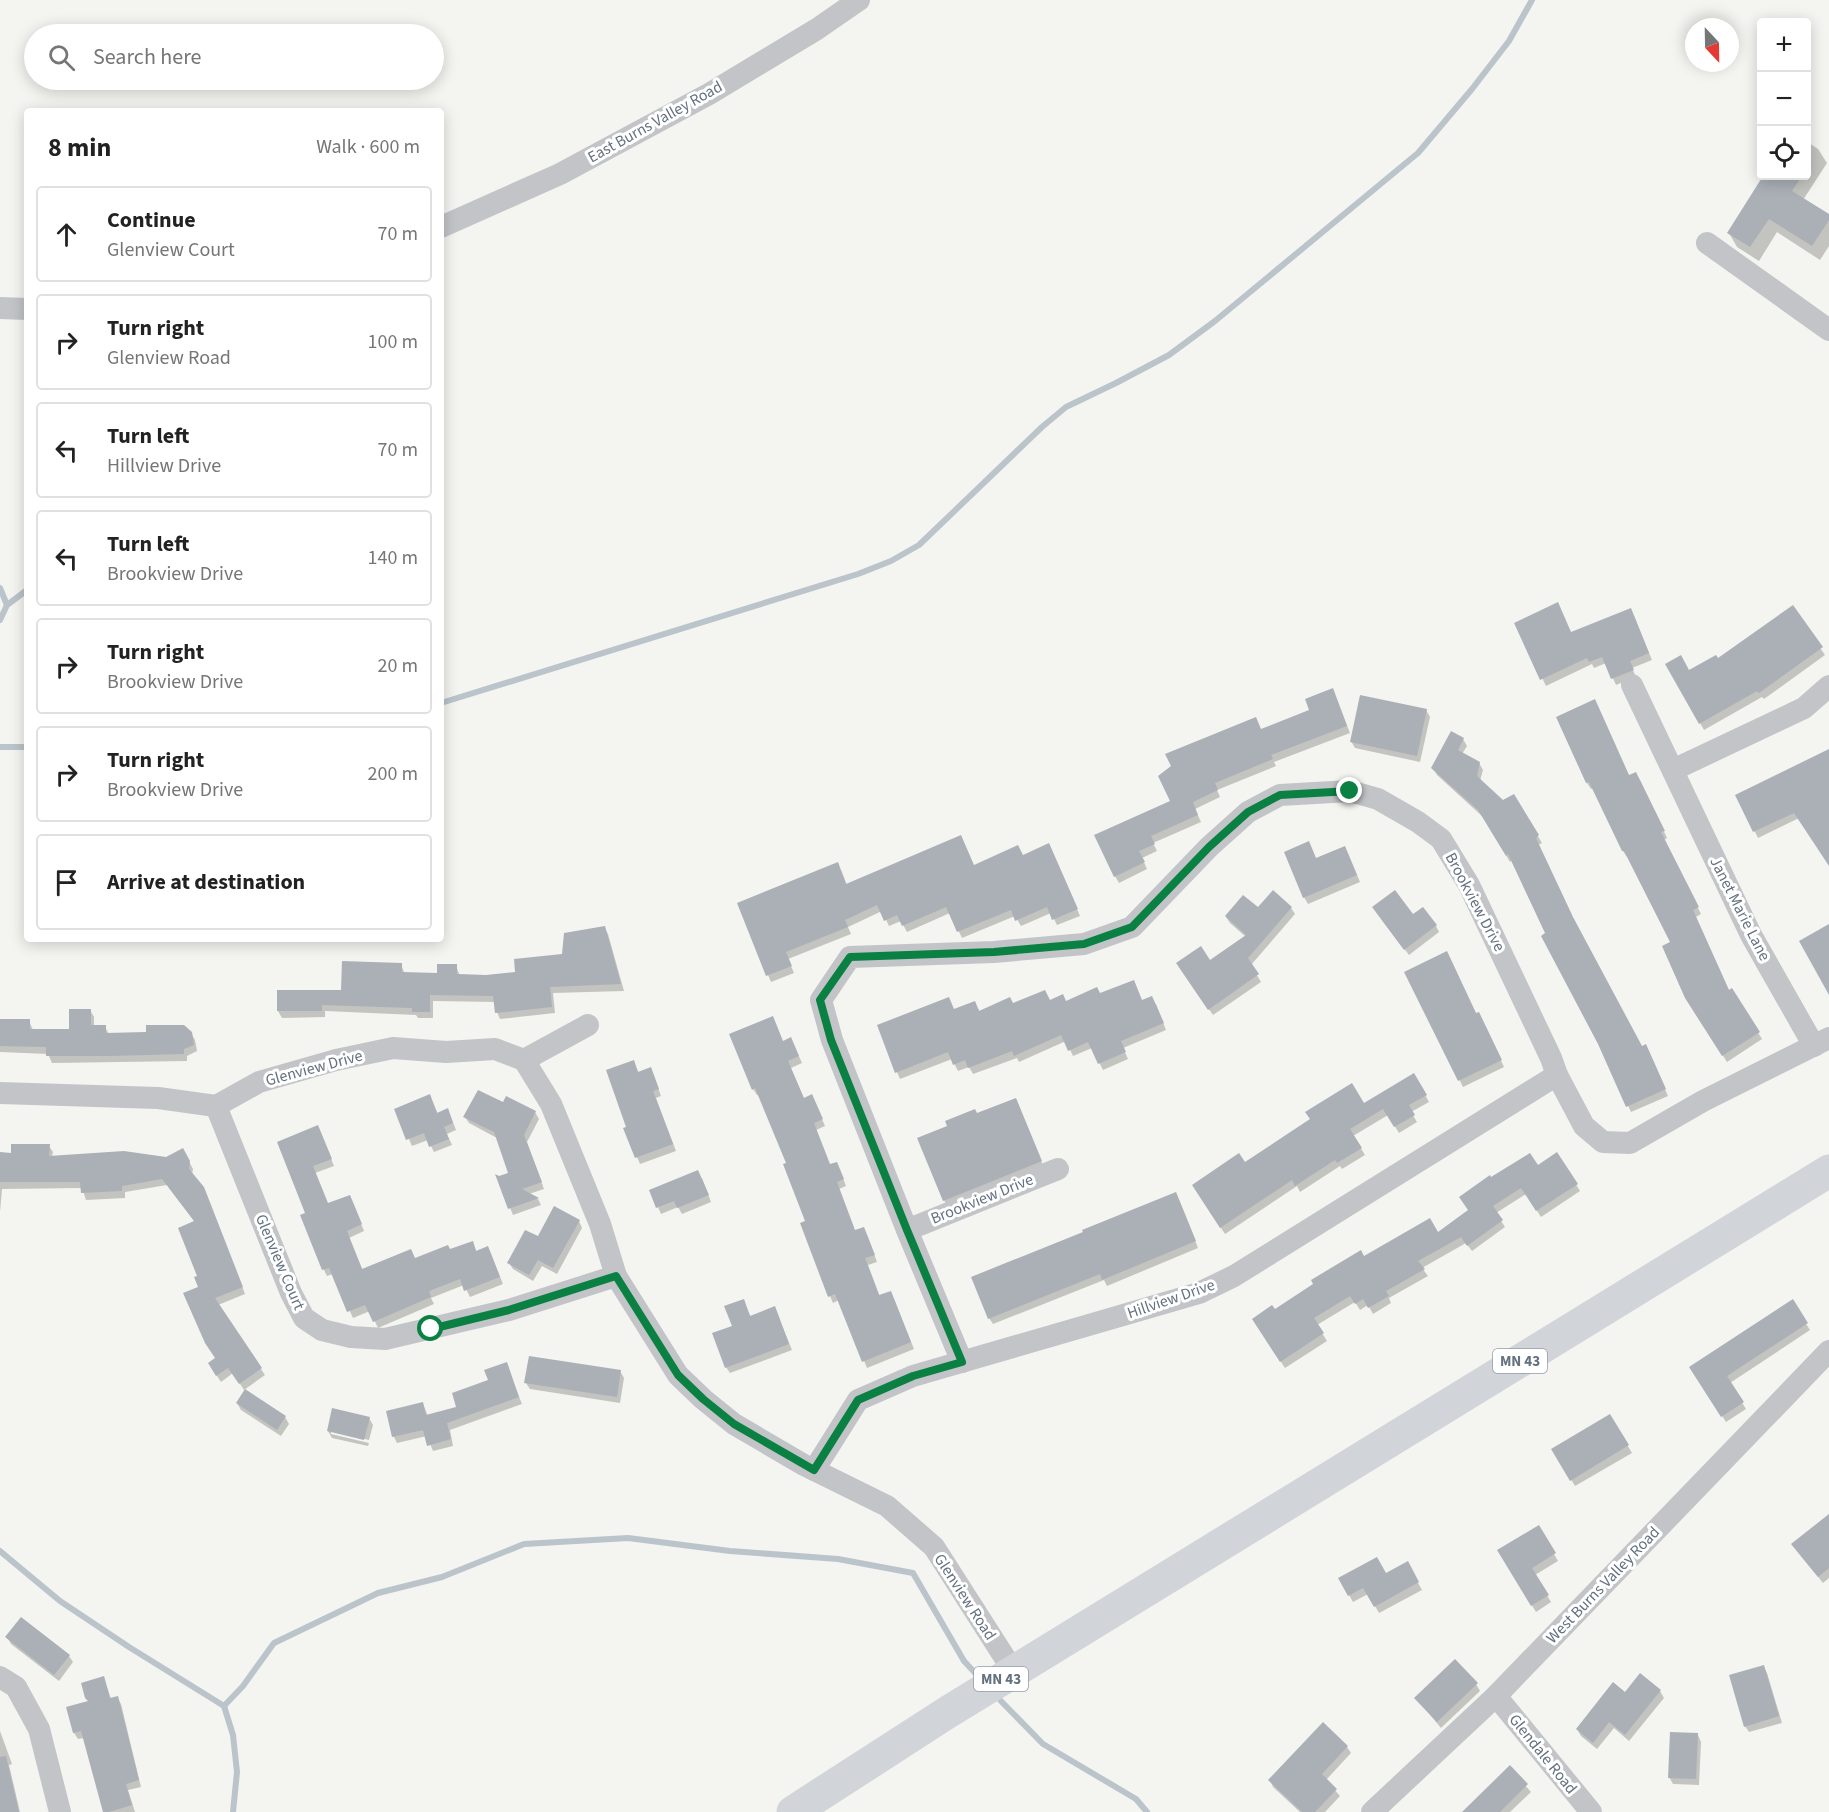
<!DOCTYPE html>
<meta charset="utf-8">
<style>
body{margin:0;font-family:"Source Sans 3",sans-serif;background:#f6f6f6;color:#222}
.controls{position:absolute;right:18px;top:18px;display:grid;overflow:hidden;border-radius:6px;box-shadow:0 3px 15px #0003}
.controls button{width:54px;height:54px;display:grid;place-items:center;padding:0;border:0;border-bottom:2px solid #e0e0e0;background:#fff;color:#222;font:30px sans-serif}
.compass{position:absolute;left:1685px;top:18px;width:54px;height:54px;border-radius:50%;background:#fff;box-shadow:0 3px 15px #0003;rotate:158deg}
.stop{position:absolute;width:18px;height:18px;margin:-14px;border:4px solid #0b8043;border-radius:50%;background:#fff}
.stop.end{background:#0b8043;border-color:#fff;box-shadow:0 2px 6px #0008}
.list{margin:0;padding:0;list-style:none}
h2{display:flex;justify-content:space-between;align-items:center;height:78px;margin:0;padding:0 24px;font-size:26px}
h2 small{font-size:20px;font-weight:400;color:#767676}
.list li{display:grid;grid-template-columns:39px 1fr auto;gap:18px;align-items:center;box-sizing:border-box;height:96px;margin:0 12px 12px;padding:0 12px;border:2px solid #e0e0e0;border-radius:6px}
.list b{display:block;font-size:22px;white-space:nowrap}
.list p{margin:0;font-size:20px;white-space:nowrap;color:#767676}
.list em{font-size:20px;font-style:normal;color:#767676}
.icon{flex:none;width:33px;height:33px;fill:none;stroke:currentColor;stroke-width:2;stroke-linecap:round;stroke-linejoin:round}
.map{position:relative;flex:none;width:1829px;height:1812px;overflow:hidden}
.search{position:absolute;background:#fff;box-shadow:0 3px 15px #0003;left:24px;top:24px;width:420px;height:66px;display:flex;align-items:center;gap:15px;box-sizing:border-box;padding:0 21px;border-radius:33px;color:#767676;font-size:22px}
.panel{position:absolute;background:#fff;box-shadow:0 3px 15px #0003;left:24px;top:108px;width:420px;height:834px;border-radius:6px}
.map>svg:first-child{display:block}
.shadow{fill:#0003}
.lines{fill:none;stroke-linecap:round;stroke-linejoin:round}
.stream{stroke:#bbc4ca;stroke-width:6}
.building{fill:#aab0b6}
.street{stroke:#c2c4c8;stroke-width:22}
.primary{stroke:#d1d5da;stroke-width:33}
.route{stroke:#0b8043;stroke-width:8}
.labels{text-anchor:middle;dominant-baseline:central;stroke-width:6;stroke-linejoin:round;paint-order:stroke}
.shield{fill:#fff;stroke:#929ca6;stroke-width:1.5}
.shield-label{font-size:15px;font-weight:bold;fill:#647180}
.street-label{font-size:16px;fill:#647180;stroke:#fff}
</style>
<div class="map">
<svg width="1829" height="1812" viewBox="0 0 1829 1812">
<rect width="100%" height="100%" fill="#f4f4f0"/>
<!-- shadow -->
<g class="shadow">
<path d="M1806,141L1818,149L1827,163L1803,200L1829,216V246L1820,260L1777,232L1759,261L1737,247L1729,233L1765,176H1806Z"/>
<path d="M1792,607L1825,655L1764,699L1762,697L1704,730L1667,665L1689,672L1718,661Z"/>
<path d="M1634,616L1652,660L1632,668L1636,677L1616,685L1606,663L1594,668L1592,664L1546,686L1516,624L1571,633Z"/>
<path d="M1336,697L1350,733L1274,762L1276,766L1217,790L1220,797L1195,809L1201,822L1153,843L1157,851L1142,858L1147,869L1119,883L1115,876L1172,802L1261,730L1311,711Z"/>
<path d="M1426,710L1430,717L1420,762L1355,748L1351,741Z"/>
<path d="M1558,717L1629,777L1640,780L1667,838L1664,840L1701,914L1696,917L1729,991L1732,990L1762,1039L1727,1062L1691,1005L1672,943L1629,856L1627,857L1623,851L1593,788L1591,789L1587,783Z"/>
<path d="M1452,733L1463,739L1467,746L1462,754L1479,763L1483,770L1480,781L1503,802L1514,796L1542,843L1538,845L1576,926L1642,1048L1649,1053L1668,1096L1631,1112L1512,860L1510,862L1483,817L1437,775L1433,768Z"/>
<path d="M1829,751V864L1799,818L1758,838L1737,795Z"/>
<path d="M1052,852L1080,916L1057,925L1051,913L1021,926L1015,916L962,938L950,913L907,932L901,921L889,926L882,911L848,927L851,934L788,959L794,973L771,982L768,975L841,870L847,885L974,866Z"/>
<path d="M1348,854L1360,882L1308,904L1304,897L1316,859Z"/>
<path d="M1291,908L1295,914L1251,965L1261,982L1213,1015L1182,970L1210,962L1246,937L1230,923L1226,917L1258,910Z"/>
<path d="M1378,914L1436,926L1439,932L1409,955Z"/>
<path d="M604,927L608,934L624,991L553,993L555,1013L500,1019L497,1012L496,1002L433,1001V1018H418L416,1015L325,1011V1017L282,1018L278,1011L342,991L401,965L405,974H439L456,966L460,976H486L517,973L564,955Z"/>
<path d="M1100,995L1156,1004L1166,1030L1123,1048L1128,1059L1103,1070L1092,1048L1073,1056L1066,1041L1019,1062L1017,1058L973,1074L969,1067L958,1071L952,1059L900,1079L897,1072L954,1011L975,1003L980,1012L1013,1005L1066,1002Z"/>
<path d="M90,1010L94,1017V1027H105L109,1034L191,1033L195,1040L197,1051L187,1056V1061L52,1063L48,1054L0,1052V1020L29,1021L33,1030H70Z"/>
<path d="M1476,1015L1482,1021L1504,1067L1463,1087L1431,1021Z"/>
<path d="M783,1042L794,1045L802,1063L791,1068L804,1100L815,1103L825,1126L816,1130L830,1166L840,1170L846,1186L839,1189L855,1232L867,1235L877,1262L868,1265L880,1297L894,1299L914,1349L867,1368L839,1300L833,1303L830,1296L788,1164L759,1095H757L753,1089Z"/>
<path d="M633,1062L639,1073L654,1076L661,1096L656,1098L676,1151L640,1164L625,1129L628,1128Z"/>
<path d="M1414,1075L1429,1102L1411,1112L1417,1122L1399,1133L1388,1115L1353,1136L1365,1155L1342,1169L1340,1166L1300,1192L1297,1186L1225,1234L1197,1192L1244,1164L1363,1105Z"/>
<path d="M507,1098L535,1112L539,1119L527,1142L544,1189L529,1194L538,1199L541,1205L513,1215L498,1178L510,1174L497,1138L469,1123L465,1117L503,1104Z"/>
<path d="M1016,1099L1044,1168L948,1207L944,1200Z"/>
<path d="M433,1103L438,1114L451,1117L456,1130L447,1134L452,1145L434,1152L428,1140L412,1146L396,1109Z"/>
<path d="M321,1134L334,1166L315,1173L328,1205L353,1203L364,1231L349,1238L363,1271L450,1251L472,1243L477,1252L491,1254L503,1284L470,1297L464,1285L431,1298L434,1304L378,1328L370,1311L353,1318L333,1274L327,1276L324,1270L302,1216L307,1214L279,1143Z"/>
<path d="M49,1146L53,1152L52,1157L167,1158L183,1150L193,1169L192,1175L207,1196L245,1294L218,1305L265,1375L244,1390L233,1373L221,1382L213,1370L216,1359L200,1287L195,1222L167,1185L125,1192V1198L86,1200L82,1188L2,1189L0,1212V1154L12,1155Z"/>
<path d="M1557,1154L1580,1191L1541,1217L1526,1194L1496,1213L1505,1227L1472,1251L1466,1243L1422,1268L1428,1276L1389,1298L1391,1303L1373,1314L1368,1305L1360,1310L1355,1302L1317,1325L1327,1341L1285,1368L1257,1325L1275,1311L1364,1258L1438,1234L1469,1211L1491,1180L1537,1167Z"/>
<path d="M702,1178L711,1202L682,1214L678,1207L661,1214L658,1207Z"/>
<path d="M1179,1200L1198,1248L1107,1286L1104,1280L993,1324L989,1318Z"/>
<path d="M579,1221L582,1228L557,1274L542,1266L533,1281L513,1269L509,1263L538,1238Z"/>
<path d="M743,1301L751,1317L775,1308L792,1350L730,1373L726,1367L734,1327Z"/>
<path d="M1792,1302L1810,1330L1730,1383L1746,1409L1726,1422L1695,1374Z"/>
<path d="M506,1364L522,1404L450,1430L453,1446L433,1451L427,1436L397,1443L394,1437L387,1412L423,1404L428,1416L458,1408L490,1381Z"/>
<path d="M620,1371L624,1378L620,1403L530,1389L526,1383Z"/>
<path d="M237,1403L285,1417L289,1424L281,1436L241,1410Z"/>
<path d="M1610,1416L1632,1453L1575,1486L1553,1450Z"/>
<path d="M369,1418L373,1425L369,1440L331,1431V1434L369,1443L368,1446L332,1438L328,1431Z"/>
<path d="M1829,1516V1578L1823,1583L1797,1551Z"/>
<path d="M1538,1527L1558,1561L1535,1575L1551,1602L1536,1612L1499,1551Z"/>
<path d="M1407,1563L1422,1590L1379,1613L1368,1594L1353,1602L1340,1579L1386,1575Z"/>
<path d="M7,1637L69,1656L73,1662L59,1681L11,1644Z"/>
<path d="M1763,1666L1767,1673L1782,1723L1749,1732L1745,1726Z"/>
<path d="M104,1678L111,1699L117,1697L121,1704L141,1787L128,1790L135,1812H105L84,1738L78,1739L74,1733L68,1708L89,1702Z"/>
<path d="M1476,1684L1480,1691L1441,1728L1416,1698Z"/>
<path d="M1660,1691L1664,1698L1629,1741L1614,1728L1597,1749L1581,1736L1577,1729L1625,1694Z"/>
<path d="M0,1731L12,1764L9,1765L20,1812H0Z"/>
<path d="M1698,1735L1701,1742L1699,1785L1673,1784L1669,1777Z"/>
<path d="M1347,1747L1351,1753L1326,1780L1340,1796L1325,1812H1300L1273,1787L1270,1780Z"/>
<path d="M1510,1768L1531,1792L1510,1812H1473Z"/>
</g>
<g class="lines">
<!-- stream -->
<g class="stream">
<path d="M0,588L7,605"/>
<path d="M0,620L7,605L27,590"/>
<path d="M441,703L858,574L891,561L919,545L1042,427L1066,407L1116,383L1169,355L1215,321L1418,153L1472,89L1509,41L1532,0"/>
<path d="M0,747H27"/>
<path d="M0,1551L60,1601L129,1647L224,1706L233,1735L237,1772L233,1812"/>
<path d="M1000,1700L1043,1744L1136,1799L1147,1812"/>
<path d="M224,1706L243,1686L274,1643L378,1593L442,1577L524,1544L628,1538L730,1551L838,1559L913,1573L964,1661L977,1675"/>
</g>
</g>
<!-- building -->
<g class="building">
<path d="M1763,176H1802L1792,191L1829,214V220L1812,246L1769,219L1750,247L1727,233Z"/>
<path d="M1558,602L1571,632L1631,608L1649,653L1630,661L1634,670L1611,679L1602,657L1589,662L1587,658L1540,680L1514,623Z"/>
<path d="M1793,605L1823,647L1759,693L1757,691L1699,724L1665,664L1681,655L1689,670L1716,655L1718,658Z"/>
<path d="M1333,688L1347,726L1271,755L1273,759L1215,783L1218,790L1193,802L1198,815L1151,836L1155,844L1139,851L1145,862L1114,877L1094,835L1170,801L1158,776L1171,766L1165,754L1256,717L1261,729L1309,710L1305,699Z"/>
<path d="M1360,695L1427,709L1417,756L1350,742Z"/>
<path d="M1595,699L1629,775L1636,772L1665,831L1661,832L1699,907L1693,910L1729,990L1732,988L1760,1032L1722,1056L1685,998L1662,946L1670,942L1624,851H1622L1589,782L1586,783L1556,717Z"/>
<path d="M1451,731L1464,738L1458,750L1480,762L1477,776L1503,800L1514,794L1539,835L1536,838L1573,917L1642,1046L1646,1044L1666,1089L1626,1107L1598,1044L1541,936L1545,933L1508,854L1506,856L1478,810L1431,768Z"/>
<path d="M1829,749V866L1794,813L1753,832L1735,795Z"/>
<path d="M961,835L974,865L1018,845L1023,855L1049,843L1078,909L1052,920L1047,907L1015,921L1011,910L957,932L946,907L902,926L897,915L884,921L877,905L845,920L848,927L786,952L792,966L766,976L737,903L838,862L846,884Z"/>
<path d="M1309,841L1316,858L1345,846L1357,875L1303,898L1284,852Z"/>
<path d="M1273,890L1292,907L1248,958L1259,974L1208,1010L1176,963L1201,946L1210,960L1246,935L1225,916L1243,895L1258,907Z"/>
<path d="M1395,890L1413,914L1423,907L1437,925L1404,950L1372,907Z"/>
<path d="M1829,924V995L1799,941Z"/>
<path d="M605,926L621,984L550,987L552,1007L495,1013L493,996L430,995V1012H412V1008L322,1005V1011H277V990H341L342,961L402,963V972L437,973V964H457V974L486,975L515,972L514,959L562,954L564,933Z"/>
<path d="M1447,951L1476,1013L1479,1012L1502,1060L1458,1081L1404,972Z"/>
<path d="M1134,980L1142,1000L1152,996L1164,1023L1121,1041L1126,1052L1098,1064L1088,1042L1068,1051L1061,1035L1014,1056L1012,1051L968,1068L965,1060L953,1065L948,1052L895,1073L877,1025L949,997L954,1009L975,1001L979,1011L1010,997L1013,1003L1045,990L1050,1000L1063,994L1066,1001L1097,987L1100,993Z"/>
<path d="M69,1009H91V1025H106V1033L146,1032V1025H184L192,1032L194,1045L184,1049V1054L107,1056H46V1047L0,1046V1019H30V1029H69Z"/>
<path d="M773,1016L783,1041L791,1037L799,1056L788,1061L804,1098L812,1094L823,1119L814,1123L830,1164L837,1162L844,1179L837,1182L855,1230L864,1227L875,1255L865,1258L879,1295L891,1291L911,1342L862,1362L835,1294L828,1297L800,1223L805,1221L783,1164L786,1163L755,1088L752,1090L729,1034Z"/>
<path d="M634,1060L638,1072L651,1067L659,1089L653,1091L673,1144L635,1158L623,1128L626,1127L606,1070Z"/>
<path d="M1414,1073L1427,1095L1409,1105L1415,1115L1394,1127L1383,1109L1350,1129L1362,1148L1337,1163L1335,1160L1295,1186L1292,1180L1220,1228L1192,1185L1239,1153L1245,1162L1310,1119L1305,1112L1352,1083L1364,1103Z"/>
<path d="M478,1090L503,1102L506,1096L536,1111L524,1135L542,1182L522,1189L539,1198L508,1209L495,1174L499,1176L508,1173L494,1132L463,1117Z"/>
<path d="M430,1094L437,1113L448,1108L453,1123L444,1127L449,1139L429,1147L424,1133L406,1140L394,1109Z"/>
<path d="M1016,1098L1042,1161L943,1201L917,1138L947,1126L945,1121L975,1109L977,1113Z"/>
<path d="M318,1125L332,1159L313,1166L328,1203L350,1195L362,1224L347,1231L362,1269L411,1249L415,1258L448,1245L450,1249L473,1241L476,1251L488,1246L500,1277L464,1291L460,1279L429,1291L431,1297L373,1322L365,1305L347,1312L329,1268L322,1270L300,1215L305,1213L277,1142Z"/>
<path d="M11,1144H50L49,1156L124,1151L166,1157L183,1148L190,1161L189,1169L204,1187L243,1287L215,1298L262,1368L239,1384L228,1368L216,1376L208,1363L215,1358L205,1343L183,1293L198,1287L194,1277L197,1276L178,1228L194,1221L162,1179L122,1186V1191L81,1193L80,1182H0V1152L11,1153Z"/>
<path d="M1557,1152L1578,1184L1536,1211L1521,1188L1493,1206L1503,1220L1467,1246L1461,1237L1418,1261L1425,1269L1386,1291L1389,1296L1368,1308L1363,1299L1355,1304L1350,1296L1314,1318L1324,1333L1280,1362L1252,1319L1272,1305L1275,1309L1313,1284L1311,1280L1361,1250L1364,1256L1430,1218L1438,1232L1468,1210L1459,1197L1490,1175L1491,1177L1530,1153L1538,1165Z"/>
<path d="M698,1170L709,1195L677,1208L674,1201L656,1208L649,1190Z"/>
<path d="M1176,1192L1196,1241L1102,1280L1100,1274L988,1319L971,1277L1083,1232L1082,1230Z"/>
<path d="M554,1206L580,1220L553,1268L538,1260L529,1275L507,1263L525,1230L538,1236Z"/>
<path d="M744,1299L750,1316L775,1306L789,1344L725,1368L712,1333L732,1326L724,1306Z"/>
<path d="M1793,1299L1808,1323L1727,1376L1744,1402L1721,1417L1689,1367Z"/>
<path d="M529,1356L621,1370L617,1397L524,1383Z"/>
<path d="M507,1362L519,1397L447,1423L451,1439L427,1446L423,1430L392,1437L386,1411L423,1402L426,1415L456,1407L452,1393L488,1380L484,1370Z"/>
<path d="M245,1389L286,1416L277,1430L236,1403Z"/>
<path d="M332,1408L370,1417L364,1440L327,1431Z"/>
<path d="M1610,1414L1629,1445L1570,1481L1551,1449Z"/>
<path d="M1829,1514V1568L1818,1577L1791,1544Z"/>
<path d="M1539,1525L1556,1553L1532,1568L1549,1595L1531,1606L1497,1550Z"/>
<path d="M1377,1557L1386,1573L1408,1561L1419,1582L1374,1607L1363,1588L1348,1596L1338,1578Z"/>
<path d="M21,1617L70,1655L54,1675L5,1637Z"/>
<path d="M1455,1659L1478,1683L1437,1722L1414,1698Z"/>
<path d="M1764,1665L1779,1716L1744,1727L1729,1675Z"/>
<path d="M1640,1673L1661,1690L1625,1735L1609,1722L1593,1743L1576,1729L1613,1682L1625,1692Z"/>
<path d="M104,1676L110,1698L118,1696L139,1780L126,1784L132,1805L109,1812H103L81,1731L73,1733L66,1707L88,1701L85,1698L81,1683Z"/>
<path d="M1323,1722L1348,1746L1322,1774L1337,1789L1315,1812H1302L1268,1780Z"/>
<path d="M1670,1732L1698,1733L1696,1779L1668,1778Z"/>
<path d="M6,1756L19,1812H0V1757Z"/>
<path d="M1510,1765L1528,1784L1500,1812H1462Z"/>
</g>
<g class="lines">
<!-- street -->
<g class="street">
<path d="M441,227L560,174L709,94L817,29L859,0"/>
<path d="M1707,243L1829,330"/>
<path d="M0,308L27,309"/>
<path d="M1632,685L1751,935L1814,1046"/>
<path d="M1673,770L1804,708L1829,686"/>
<path d="M524,1060L588,1025"/>
<path d="M0,1093L158,1098L216,1106L259,1082L336,1060L393,1048L446,1052L495,1049L524,1060L551,1104L600,1224L616,1276L678,1375L703,1399L734,1424L804,1465L887,1506L934,1547L1014,1672"/>
<path d="M216,1106L291,1293L304,1318L322,1330L351,1337L385,1339L509,1310L616,1276"/>
<path d="M907,1230L1058,1169"/>
<path d="M962,1362L907,1230L832,1040L821,1000L850,957L994,952L1084,944L1132,927L1209,847L1248,812L1280,795L1350,791L1378,799L1418,822L1441,839L1469,885L1551,1058L1557,1075L1584,1126L1603,1142L1630,1143L1703,1101L1829,1038"/>
<path d="M814,1470L858,1400L913,1376L1199,1293L1234,1276L1557,1075"/>
<path d="M0,1677L16,1687L39,1729L60,1812"/>
<path d="M1496,1696L1591,1812"/>
<path d="M1372,1812L1496,1696L1829,1351"/>
</g>
<!-- primary -->
<path class="primary" d="M793,1812L948,1712L1829,1171"/>
</g>
<g class="lines">
<!-- route -->
<path class="route" d="M431,1329L509,1310L616,1276L678,1375L703,1399L734,1424L814,1470L858,1400L913,1376L962,1362L907,1230L831,1040L820,1000L850,957L994,952L1084,944L1132,927L1209,847L1248,812L1280,795L1350,791"/>
</g>
<g class="labels">
<!-- shield labels -->
<g class="shield">
<rect x="1493" y="1349" width="54" height="24" rx="4.5"/>
<rect x="974" y="1667" width="54" height="24" rx="4.5"/>
</g>
<g class="shield-label">
<text x="1520" y="1361">MN 43</text>
<text x="1001" y="1679">MN 43</text>
</g>
<!-- street labels -->
<g class="street-label">
<text transform="translate(655 122) rotate(-29)">East Burns Valley Road</text>
<text transform="translate(1475 902) rotate(62)">Brookview Drive</text>
<text transform="translate(1740 909) rotate(63)">Janet Marie Lane</text>
<text transform="translate(314 1068) rotate(-15)">Glenview Drive</text>
<text transform="translate(982 1199) rotate(-22)">Brookview Drive</text>
<text transform="translate(280 1262) rotate(67)">Glenview Court</text>
<text transform="translate(1171 1299) rotate(-19)">Hillview Drive</text>
<text transform="translate(1603 1585) rotate(-46)">West Burns Valley Road</text>
<text transform="translate(965 1597) rotate(57)">Glenview Road</text>
<text transform="translate(1543 1754) rotate(51)">Glendale Road</text>
</g>
</g>
</svg>
<div class="controls">
<button>+</button>
<button>−</button>
<button><svg class="icon" aria-label="locate" viewBox="0 0 24 24"><circle cx="12" cy="12" r="6"/><path d="M12 2v4M12 18v4M2 12h4M18 12h4"/></svg></button>
</div>
<svg class="compass" viewBox="-18 -18 36 36"><path d="M0-13l5 13h-10z" fill="#e53935"/><path d="M0 13l5-13h-10z" fill="#767676"/></svg>
<div class="stop" style="left:431px;top:1329px"></div>
<div class="stop end" style="left:1350px;top:791px"></div>
<div class="search"><svg class="icon" aria-label="search" viewBox="0 0 24 24"><circle cx="10" cy="10" r="6"/><path d="M15 15l6 6"/></svg>Search here</div>
<section class="panel">
<h2>8 min<small>Walk · 600 m</small></h2>
<ul class="list">
<li><svg class="icon" aria-label="ahead" viewBox="0 0 24 24"><path d="M12 20V5M6 11l6-6 6 6"/></svg><div><b>Continue</b><p>Glenview Court</p></div><em>70 m</em></li>
<li><svg class="icon" aria-label="right" viewBox="0 0 24 24"><path d="M7 20v-9h11M14 6l5 5-5 5"/></svg><div><b>Turn right</b><p>Glenview Road</p></div><em>100 m</em></li>
<li><svg class="icon" aria-label="left" viewBox="0 0 24 24"><path d="M17 20v-9H6M10 6l-5 5 5 5"/></svg><div><b>Turn left</b><p>Hillview Drive</p></div><em>70 m</em></li>
<li><svg class="icon" aria-label="left" viewBox="0 0 24 24"><path d="M17 20v-9H6M10 6l-5 5 5 5"/></svg><div><b>Turn left</b><p>Brookview Drive</p></div><em>140 m</em></li>
<li><svg class="icon" aria-label="right" viewBox="0 0 24 24"><path d="M7 20v-9h11M14 6l5 5-5 5"/></svg><div><b>Turn right</b><p>Brookview Drive</p></div><em>20 m</em></li>
<li><svg class="icon" aria-label="right" viewBox="0 0 24 24"><path d="M7 20v-9h11M14 6l5 5-5 5"/></svg><div><b>Turn right</b><p>Brookview Drive</p></div><em>200 m</em></li>
<li><svg class="icon" aria-label="arrive" viewBox="0 0 24 24"><path d="M6 21V4h12l-3 4 3 4H6"/></svg><div><b>Arrive at destination</b></div></li>
</ul>
</section>
</div>
